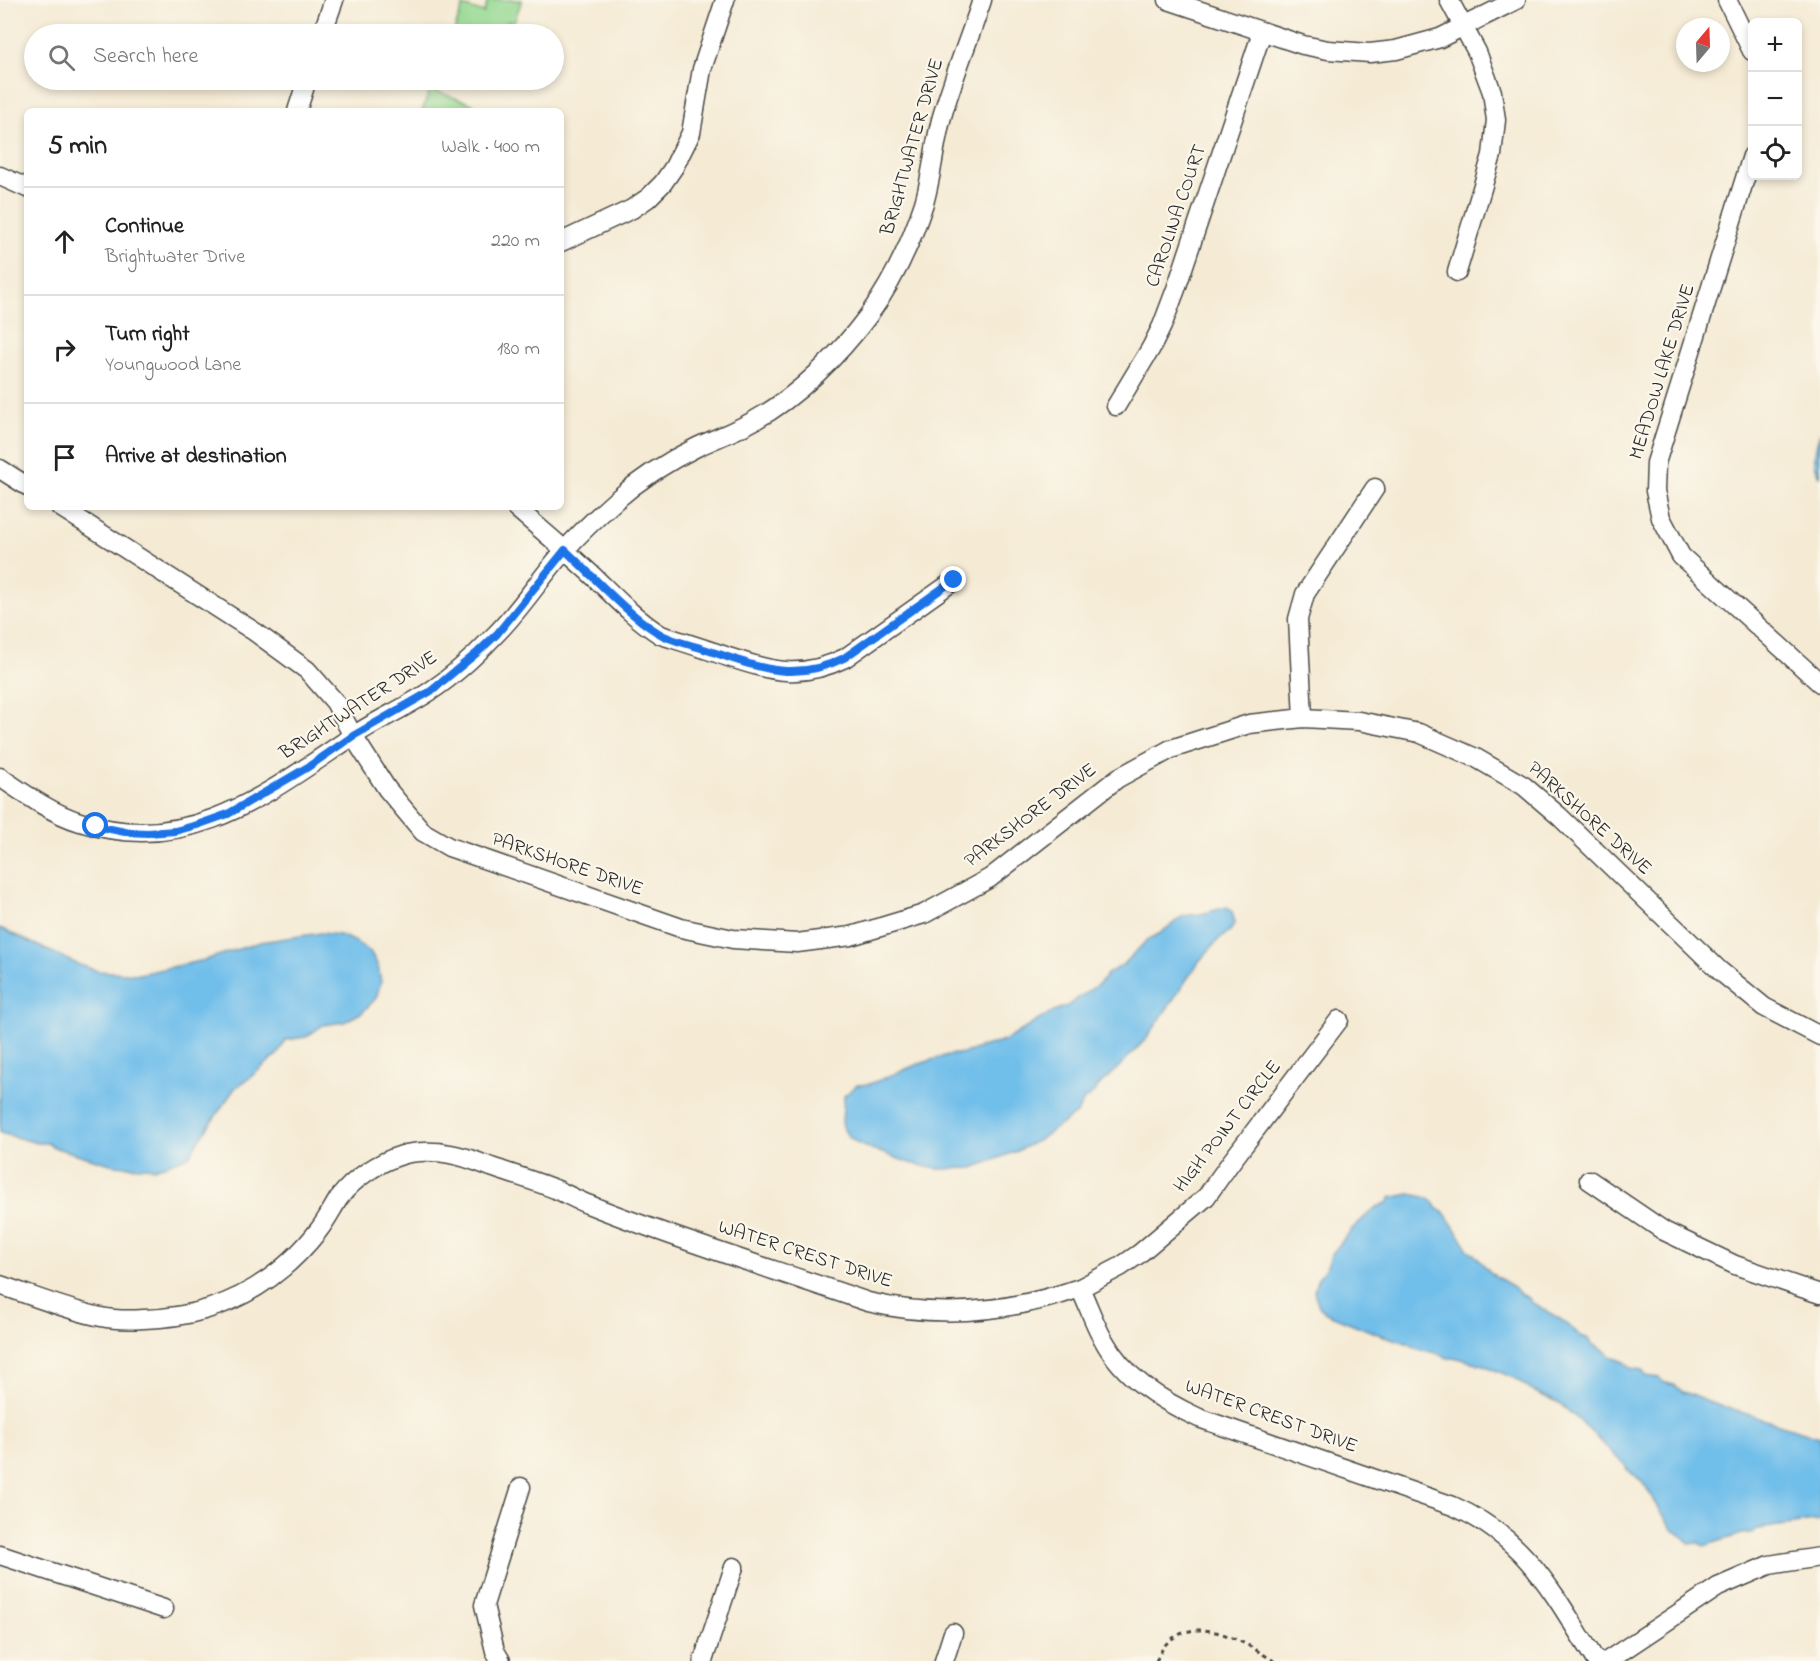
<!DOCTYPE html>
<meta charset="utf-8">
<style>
body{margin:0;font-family:"Indie Flower",sans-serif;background:#f2f2f2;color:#222}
.controls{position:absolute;right:18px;top:18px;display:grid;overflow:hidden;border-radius:9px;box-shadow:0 3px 9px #0003}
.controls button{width:54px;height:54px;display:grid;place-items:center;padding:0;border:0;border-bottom:2px solid #e0e0e0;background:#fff;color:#222;font:30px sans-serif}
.compass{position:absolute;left:1676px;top:18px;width:54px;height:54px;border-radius:50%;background:#fff;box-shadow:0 3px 9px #0003;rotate:19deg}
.stop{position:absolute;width:18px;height:18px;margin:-14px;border:4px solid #1a73e8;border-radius:50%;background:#fff}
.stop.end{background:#1a73e8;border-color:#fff;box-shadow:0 2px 6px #0008}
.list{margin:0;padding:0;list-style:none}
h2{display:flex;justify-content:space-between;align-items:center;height:78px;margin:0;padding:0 24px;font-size:26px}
h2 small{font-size:20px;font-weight:400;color:#767676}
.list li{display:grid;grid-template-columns:39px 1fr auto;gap:18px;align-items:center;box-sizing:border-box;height:108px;padding:0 24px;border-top:2px solid #e0e0e0}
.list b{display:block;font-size:22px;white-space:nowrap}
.list p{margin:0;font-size:20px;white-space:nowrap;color:#767676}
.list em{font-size:20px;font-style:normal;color:#767676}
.icon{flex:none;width:33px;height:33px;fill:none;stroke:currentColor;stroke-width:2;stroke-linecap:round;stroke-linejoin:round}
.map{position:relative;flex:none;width:1820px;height:1661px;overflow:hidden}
.search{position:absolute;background:#fff;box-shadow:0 3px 9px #0003;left:24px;top:24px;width:540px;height:66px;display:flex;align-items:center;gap:15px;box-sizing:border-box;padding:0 21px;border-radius:33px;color:#767676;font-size:22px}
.panel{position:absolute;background:#fff;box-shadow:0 3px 9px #0003;left:24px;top:108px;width:540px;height:402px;border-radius:9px}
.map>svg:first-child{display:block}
.green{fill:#94d891;stroke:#60825e;stroke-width:1.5}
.water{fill:#70beea;stroke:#4e748a;stroke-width:1.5}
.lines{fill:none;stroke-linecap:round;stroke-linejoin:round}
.street-casing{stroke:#494844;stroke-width:21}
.path{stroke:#494844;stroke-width:3;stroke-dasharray:4.5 4.5;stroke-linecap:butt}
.street{stroke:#fff;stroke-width:18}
.route{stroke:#1a73e8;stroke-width:8}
.labels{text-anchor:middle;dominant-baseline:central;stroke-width:4.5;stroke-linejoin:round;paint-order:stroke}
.street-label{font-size:20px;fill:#2b2b2b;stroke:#fbf7ec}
</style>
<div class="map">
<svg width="1820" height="1661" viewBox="0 0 1820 1661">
<rect width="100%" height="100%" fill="#fbf7ec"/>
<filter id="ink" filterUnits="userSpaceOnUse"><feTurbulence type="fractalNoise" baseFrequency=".0167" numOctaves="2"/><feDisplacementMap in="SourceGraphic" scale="12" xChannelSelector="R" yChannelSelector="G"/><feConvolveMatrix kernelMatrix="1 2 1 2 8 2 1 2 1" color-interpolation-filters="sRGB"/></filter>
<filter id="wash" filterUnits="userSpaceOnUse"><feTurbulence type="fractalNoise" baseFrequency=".008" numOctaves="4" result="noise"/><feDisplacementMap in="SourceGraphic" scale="24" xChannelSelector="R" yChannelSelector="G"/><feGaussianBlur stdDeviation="1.35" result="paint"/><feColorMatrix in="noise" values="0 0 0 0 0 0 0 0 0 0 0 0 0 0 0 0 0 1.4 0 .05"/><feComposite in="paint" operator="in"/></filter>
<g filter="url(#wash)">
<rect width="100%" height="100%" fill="#f5ebd5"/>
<!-- green -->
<g class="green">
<path d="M488,0H522L514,22L508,21L504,34H453L463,6L484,13Z"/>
<path d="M430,89L473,104L471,111H422Z"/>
</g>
<!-- water -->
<g class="water">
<path d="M1820,432V476C1811,464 1816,445 1820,432Z"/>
<path d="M1227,907L1232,912L1235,924L1229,932L1221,937L1200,960L1147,1038L1109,1077L1104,1080L1091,1095L1084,1100L1077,1113L1039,1140L1017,1151L973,1168L937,1169L910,1163L858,1144L848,1136L843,1128L842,1121L844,1096L857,1085L870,1084L916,1065L948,1055L965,1053L987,1045L999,1043L1013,1036L1050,1013L1067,1006L1101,982L1107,974L1124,964L1147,940L1159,934L1183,916L1201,914Z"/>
<path d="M0,928L77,964L98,971L139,974L205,960L260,942L321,933L340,935L356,942L371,953L378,966L381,982L376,998L363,1012L344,1022L323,1025L306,1037L286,1040L278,1054L247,1080L235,1088L197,1143L190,1156L155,1168L114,1165L56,1148L47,1143H37L0,1133Z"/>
<path d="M1410,1194C1420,1196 1434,1197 1437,1208L1443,1211L1465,1243L1467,1249L1473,1253L1492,1274L1514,1287L1520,1294L1529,1298L1531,1302L1562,1320L1581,1336L1589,1339L1592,1344L1605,1351L1611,1357L1624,1362L1631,1368L1642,1370L1646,1376L1659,1378L1662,1382L1674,1385L1683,1392L1690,1394L1705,1401L1820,1437V1520L1757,1529L1752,1533L1742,1534L1704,1546L1697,1542L1689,1543L1685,1538L1672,1529L1646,1487L1636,1476L1628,1471L1624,1463L1617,1458L1588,1428L1560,1404L1531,1390L1514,1378L1483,1365L1458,1358H1448L1436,1353L1414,1348L1410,1344L1375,1333L1326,1313L1319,1306L1314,1292L1317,1280L1328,1264L1331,1255L1352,1229L1367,1215L1375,1208L1389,1202L1390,1198Z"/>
</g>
</g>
<g filter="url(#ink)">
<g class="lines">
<defs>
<g id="street">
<path d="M1168,0L1303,45L1328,50L1370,53L1396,50L1440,38L1516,0"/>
<path d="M1449,0L1477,52L1492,92L1496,120L1492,155L1457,272"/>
<path d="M1727,0L1752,51"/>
<path d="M322,34L334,0"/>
<path d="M297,111L307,80"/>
<path d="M1752,156L1656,463L1655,491L1661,518L1681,556L1820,683"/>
<path d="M0,176L27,188"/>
<path d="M561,242L632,209L648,198L663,183L674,167L691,133L702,69L725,0"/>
<path d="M1116,406L1151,348L1162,326L1176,289L1262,32"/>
<path d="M0,469L27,486"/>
<path d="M60,507L255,632L307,670L335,702L353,736L387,789L423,832L449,847L681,928L733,939L797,943L851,936L924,914L990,878L1118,778L1171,749L1249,724L1303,718L1359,721L1419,733L1476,758L1524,786L1559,816L1720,971L1764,1007L1820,1036"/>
<path d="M515,507C541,529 566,551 591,574C613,595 635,619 661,635C683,642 706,649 728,657C772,671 800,680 845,658L955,580"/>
<path d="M1303,718L1298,619L1305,594L1375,488"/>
<path d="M0,777C25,794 51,813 80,822C188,857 265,795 350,738C375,721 403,709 429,692C452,677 474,657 493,637C520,611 540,578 565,550C580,533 598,516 615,501C640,479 668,461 697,447C716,438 736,431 755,420C797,397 839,355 868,316C893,282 911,243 924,203C932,176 934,147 941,120C952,80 969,40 982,0"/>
<path d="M1589,1180L1664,1231L1735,1265L1820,1294"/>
<path d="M0,1285C33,1296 67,1310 101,1317C115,1320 130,1320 144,1319C216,1317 274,1287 318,1231C326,1221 332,1209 339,1198C354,1178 379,1162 402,1155C416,1151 435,1151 450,1154C464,1156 478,1162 491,1167C512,1174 534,1181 555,1189C567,1194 578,1201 590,1205C680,1241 776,1270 868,1302C939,1319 1011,1312 1080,1288C1088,1305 1094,1323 1103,1339C1124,1378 1160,1400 1199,1418L1453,1506C1528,1539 1554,1595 1596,1661"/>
<path d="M1080,1288L1120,1267L1139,1254L1206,1197L1231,1162L1339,1020"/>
<path d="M0,1555L164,1609"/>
<path d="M501,1661L495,1651L484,1605L521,1487"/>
<path d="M703,1661L734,1567"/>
<path d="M944,1661L953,1633"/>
<path d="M1607,1661L1718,1587L1769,1565L1820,1557"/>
</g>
</defs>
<!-- street casing -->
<use href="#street" class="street-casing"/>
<!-- path -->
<path class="path" d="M1156,1661C1160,1654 1163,1646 1169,1641C1202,1614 1245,1643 1274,1661"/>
<!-- street -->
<use href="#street" class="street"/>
</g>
</g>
<g class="lines" filter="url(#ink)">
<!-- route -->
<path class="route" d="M96,826L125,832L148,833L175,831L197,825L228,814L308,767L353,736L431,691L478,652L497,634L565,550C593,576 625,612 657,632C670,641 689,644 704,649C755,666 792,684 844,658L954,580"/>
</g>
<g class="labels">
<!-- street labels -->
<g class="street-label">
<text transform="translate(913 147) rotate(-74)">BRIGHTWATER DRIVE</text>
<text transform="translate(1177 216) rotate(-71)">CAROLINA COURT</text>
<text transform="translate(1663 372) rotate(-73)">MEADOW LAKE DRIVE</text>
<text transform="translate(359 706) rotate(-33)">BRIGHTWATER DRIVE</text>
<text transform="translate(1031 816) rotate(-37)">PARKSHORE DRIVE</text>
<text transform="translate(1589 819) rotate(42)">PARKSHORE DRIVE</text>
<text transform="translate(567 865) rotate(19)">PARKSHORE DRIVE</text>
<text transform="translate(1228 1127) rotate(-52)">HIGH POINT CIRCLE</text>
<text transform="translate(805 1255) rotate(18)">WATER CREST DRIVE</text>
<text transform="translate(1271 1417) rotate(20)">WATER CREST DRIVE</text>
</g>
</g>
</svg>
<div class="controls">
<button>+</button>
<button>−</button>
<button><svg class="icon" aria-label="locate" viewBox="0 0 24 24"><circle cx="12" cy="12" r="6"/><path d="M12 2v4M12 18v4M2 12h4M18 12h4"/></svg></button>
</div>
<svg class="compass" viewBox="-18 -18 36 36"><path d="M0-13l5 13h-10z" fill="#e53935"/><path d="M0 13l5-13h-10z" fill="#767676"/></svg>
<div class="stop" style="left:96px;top:826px"></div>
<div class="stop end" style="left:954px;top:580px"></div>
<div class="search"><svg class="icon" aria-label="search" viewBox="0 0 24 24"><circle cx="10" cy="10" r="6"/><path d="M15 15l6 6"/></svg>Search here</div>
<section class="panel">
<h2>5 min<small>Walk · 400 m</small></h2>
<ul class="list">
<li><svg class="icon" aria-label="ahead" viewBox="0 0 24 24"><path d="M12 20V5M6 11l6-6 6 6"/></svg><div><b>Continue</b><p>Brightwater Drive</p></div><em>220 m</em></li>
<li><svg class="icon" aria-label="right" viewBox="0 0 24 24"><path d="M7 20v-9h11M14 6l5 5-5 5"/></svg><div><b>Turn right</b><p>Youngwood Lane</p></div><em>180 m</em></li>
<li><svg class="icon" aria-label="arrive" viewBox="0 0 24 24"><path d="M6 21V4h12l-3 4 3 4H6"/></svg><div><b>Arrive at destination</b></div></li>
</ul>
</section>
</div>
